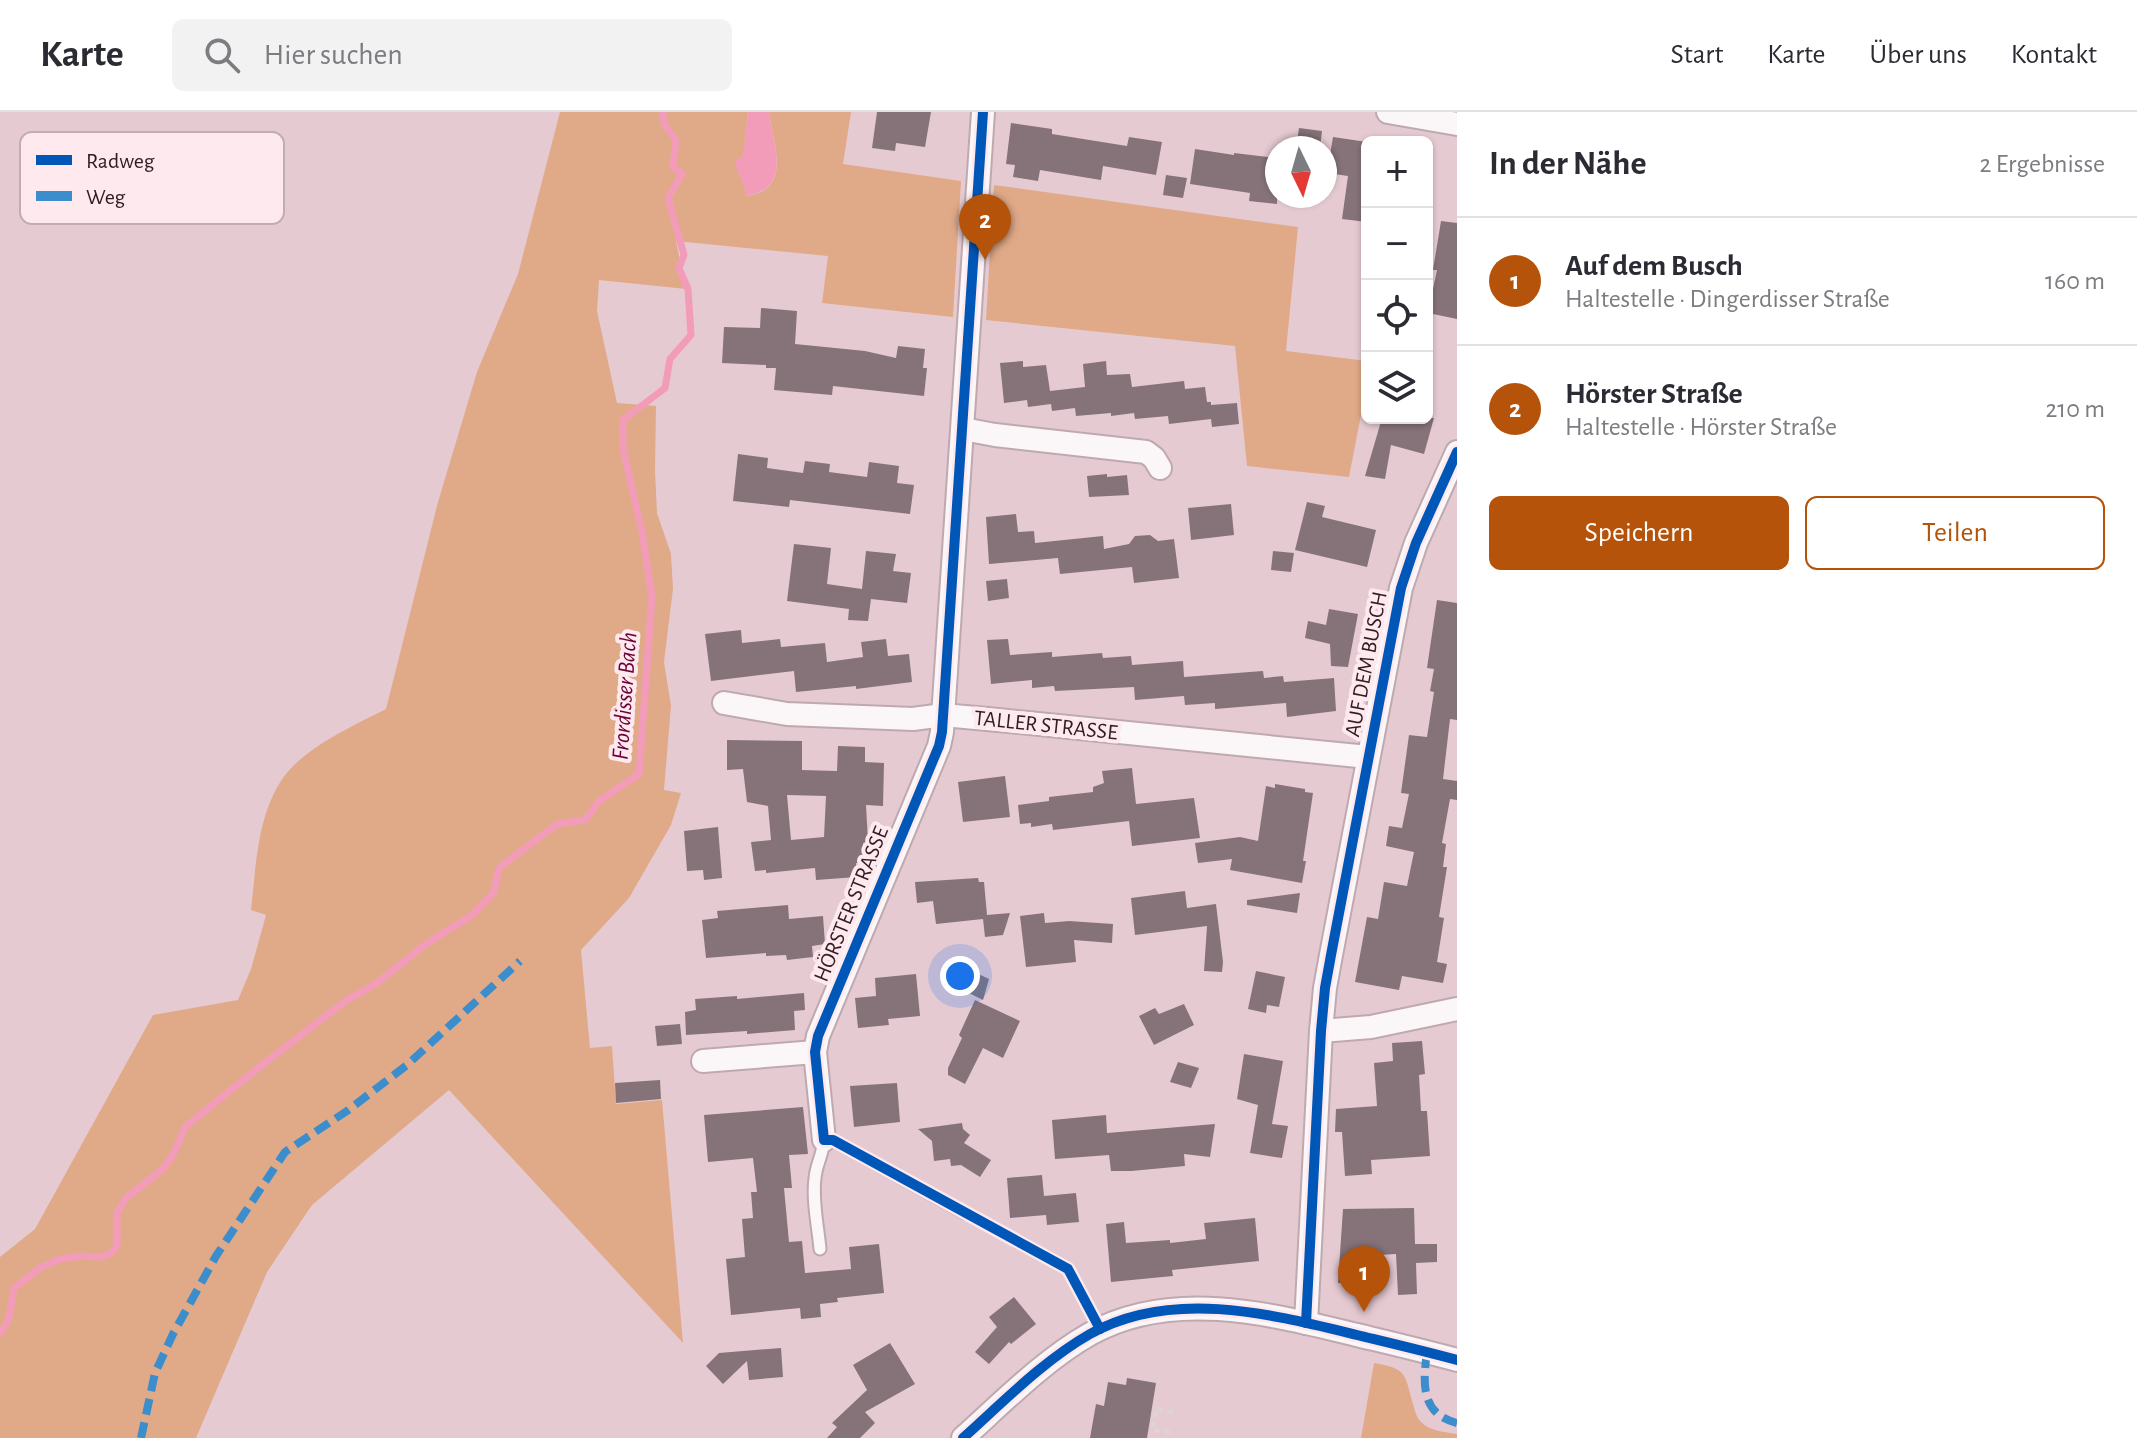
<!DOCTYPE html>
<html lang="de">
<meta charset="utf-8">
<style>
body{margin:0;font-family:"Alegreya Sans",sans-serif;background:#f2f2f3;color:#2b2b33}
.controls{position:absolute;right:24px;top:24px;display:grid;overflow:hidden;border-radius:12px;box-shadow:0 2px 6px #0004}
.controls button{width:72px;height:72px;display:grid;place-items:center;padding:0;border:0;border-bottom:2px solid #e1e1e2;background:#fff;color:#2b2b33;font:40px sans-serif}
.compass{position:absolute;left:1265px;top:24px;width:72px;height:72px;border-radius:50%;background:#fff;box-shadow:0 2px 6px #0004;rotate:175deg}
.you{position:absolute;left:960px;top:864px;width:28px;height:28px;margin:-20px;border:6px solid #fff;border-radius:50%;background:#1a73e8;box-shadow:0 0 0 12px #1a73e833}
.badge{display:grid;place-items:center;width:52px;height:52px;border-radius:50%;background:#b45309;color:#fff;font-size:26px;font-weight:700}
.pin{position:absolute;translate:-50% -66px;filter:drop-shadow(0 2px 4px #0008)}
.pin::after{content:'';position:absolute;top:42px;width:28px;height:24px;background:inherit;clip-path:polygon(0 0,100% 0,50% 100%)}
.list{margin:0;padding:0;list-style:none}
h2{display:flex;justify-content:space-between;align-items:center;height:104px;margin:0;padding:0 32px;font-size:34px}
h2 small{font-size:26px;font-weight:400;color:#7c7c81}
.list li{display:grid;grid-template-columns:52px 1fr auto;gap:24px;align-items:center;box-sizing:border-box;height:128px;padding:0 32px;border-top:2px solid #e1e1e2}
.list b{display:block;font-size:30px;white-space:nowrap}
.list p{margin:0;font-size:26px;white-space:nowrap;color:#7c7c81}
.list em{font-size:26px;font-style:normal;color:#7c7c81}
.actions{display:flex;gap:16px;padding:24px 32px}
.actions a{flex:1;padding:18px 0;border:2px solid #b45309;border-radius:12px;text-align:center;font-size:28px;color:#b45309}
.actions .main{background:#b45309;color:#fff}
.icon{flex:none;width:44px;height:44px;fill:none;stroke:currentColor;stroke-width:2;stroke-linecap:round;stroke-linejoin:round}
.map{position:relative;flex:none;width:1457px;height:1326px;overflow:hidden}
header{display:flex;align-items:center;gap:48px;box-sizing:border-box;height:112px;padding:0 40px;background:#fff;border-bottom:2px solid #e1e1e2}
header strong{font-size:38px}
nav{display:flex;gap:44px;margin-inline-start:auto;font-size:28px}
.search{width:560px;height:72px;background:#f2f2f3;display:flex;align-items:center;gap:20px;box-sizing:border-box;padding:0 28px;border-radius:12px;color:#7c7c81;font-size:30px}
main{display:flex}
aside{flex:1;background:#fff}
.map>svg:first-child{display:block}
.green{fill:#e0aa89}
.water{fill:#f39cba}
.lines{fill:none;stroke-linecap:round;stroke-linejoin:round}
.stream{stroke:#f39cba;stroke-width:7}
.building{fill:#867379;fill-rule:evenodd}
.service-casing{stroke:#bfa9b0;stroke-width:15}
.minor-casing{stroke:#bfa9b0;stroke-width:26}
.path{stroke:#ded4d7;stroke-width:4;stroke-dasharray:6 4;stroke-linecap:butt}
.service{stroke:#fbf7f8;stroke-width:11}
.minor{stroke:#fbf7f8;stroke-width:22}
.quiet{stroke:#3c8dcb;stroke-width:8;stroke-dasharray:16 8;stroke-linecap:butt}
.cycleway-casing{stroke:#fee9ef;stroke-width:15}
.cycleway{stroke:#0057b8;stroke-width:10}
.labels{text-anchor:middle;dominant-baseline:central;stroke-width:8;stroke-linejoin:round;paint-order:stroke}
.street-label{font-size:22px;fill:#2f1d23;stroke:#fee9ef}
.water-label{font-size:24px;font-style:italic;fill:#6b0237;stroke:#fee9ef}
.key{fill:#fee9ef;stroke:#c0acb2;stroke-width:2}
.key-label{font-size:22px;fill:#2f1d23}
</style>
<header>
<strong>Karte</strong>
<div class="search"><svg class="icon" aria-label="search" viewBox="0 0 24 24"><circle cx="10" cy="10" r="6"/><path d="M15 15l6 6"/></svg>Hier suchen</div>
<nav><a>Start</a><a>Karte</a><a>Über uns</a><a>Kontakt</a></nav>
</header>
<main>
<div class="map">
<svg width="1457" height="1326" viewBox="0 0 1457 1326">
<rect width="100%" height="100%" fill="#e6cad2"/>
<!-- green -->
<g class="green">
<path d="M560,0H748L741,67L746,71L747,84C793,77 773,32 769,0H851L843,52L961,69L953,205L822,191L828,144L676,129L686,177L599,168L597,199L617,291L656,294L655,359L657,401L671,442L673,477L664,550L671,594L664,678L681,681L671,713L629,786L581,838L590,936L612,934L616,992L662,988L683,1231L449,978L312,1093L267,1160L196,1326H0V1145L35,1117L153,903L238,888L251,857L266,803L251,798C256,755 257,703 283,666C305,635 353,614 386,597L438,390L477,260L518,162Z"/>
<path d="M994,73L1298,115L1286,239L1367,249V272L1349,365L1247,354L1235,234L986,208Z"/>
<path d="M1374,1251C1408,1257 1404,1261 1413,1292C1415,1298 1416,1305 1421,1310C1430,1319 1445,1320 1457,1322V1326H1361Z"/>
</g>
<!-- water -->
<path class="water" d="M748,0H769C773,33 793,77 746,84C745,67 737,66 735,48L743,44Z"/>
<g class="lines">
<!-- stream -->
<path class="stream" d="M0,1221C13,1207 10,1193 14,1176L40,1156L60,1147L80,1144L101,1145L111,1141L117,1134V1101L126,1086L163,1057L174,1041L185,1015L262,953L344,890L377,871L426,832L472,803L494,780L499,756L557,712L585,708L599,689L639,662L652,485L642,420L623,337V308L665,276L670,247L691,223L688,177L679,156L684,143L668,86L682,62L673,55L676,28L664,12L663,0"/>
</g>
<!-- building -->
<g class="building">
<path d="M877,0H931L925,35L896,31L895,39L872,36Z"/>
<path d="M1011,11L1052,17V22L1127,34L1129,25L1162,30L1156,63L1103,54L1101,68L1040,58L1038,69L1013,65L1015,53L1006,52Z"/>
<path d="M1299,16L1322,19L1320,36H1296Z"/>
<path d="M1333,25L1367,30V110L1342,107L1348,64L1327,61Z"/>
<path d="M1195,37L1234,43V41L1277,46V92L1249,89L1250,81L1190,72Z"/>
<path d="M1166,63L1187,66L1183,86L1163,83Z"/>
<path d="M1441,109L1457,111V207L1428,201L1437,158H1433Z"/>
<path d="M761,196L797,199L795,232L865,239L896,246L898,234L925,237L923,256H927L924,284L833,274L832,283L774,278L776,256H766V253L722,251L724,215L760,216Z"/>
<path d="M1023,249V255L1046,253L1050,279L1085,275L1083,252L1106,249L1107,263L1130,262L1132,275L1184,269L1185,277L1205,275L1207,290H1211V293L1237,291L1239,312L1212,315L1211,307L1169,312L1168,304L1135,307L1134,301L1111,304V301L1076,304L1075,296L1052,299L1051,292L1028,295L1027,288L1004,291L1000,251Z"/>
<path d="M1382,306H1434L1424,342L1391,333L1385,367L1365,364Z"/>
<path d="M738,342L768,346L767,356L803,361L805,349L830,352L829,360L867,365L869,350L899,354L897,371L914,373L910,402L790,388L789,395L733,389Z"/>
<path d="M1107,362V365L1127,363L1129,383L1089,385L1087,364Z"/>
<path d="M1307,390L1325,394L1322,405L1376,418L1367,455L1295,438Z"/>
<path d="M1231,392L1234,423L1191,428L1188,396Z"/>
<path d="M1016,402L1018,420L1034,419L1035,431L1103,424L1104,437L1129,432L1135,424L1150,423L1158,429L1174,427L1179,466L1134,471L1132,455L1060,462L1058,446L989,452L986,405Z"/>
<path d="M794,432L831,436L827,472L862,477L866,439L896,442L893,459L911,461L907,491L871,487L868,509L848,508L849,497L787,489Z"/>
<path d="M1273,439L1294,441L1291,460L1271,458Z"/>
<path d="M1007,467L1009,486L988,489L986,469Z"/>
<path d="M1437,488L1457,491V608L1450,607L1443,667L1457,669V688L1450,687L1442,731L1446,732L1443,755H1447L1439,805L1444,806L1437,850L1447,852L1443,871L1402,864L1399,878L1355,870L1367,805L1378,807L1384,770L1407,774L1414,740L1386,734L1389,714L1402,716L1409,682L1401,681L1409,623L1427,625L1434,580L1430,579L1434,557L1427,556Z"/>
<path d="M1329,497L1358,502L1348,555L1331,554L1330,532L1305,526L1308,509L1326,513Z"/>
<path d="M741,518L742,531L780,527L781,535L825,531L827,550L863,545L861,530L886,527L888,544L909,542L912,570L856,577V574L796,580L794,559L711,569L705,522Z"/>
<path d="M1008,527L1010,543L1052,540V545L1102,541L1103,546L1131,544L1132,553L1183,549L1184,565L1263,559L1264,566L1283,564L1284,570L1334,566L1336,599L1287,605L1286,591L1215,597V591L1185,593L1184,584L1135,588L1134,575L1055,579L1054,574L1032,576V568L991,572L987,528Z"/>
<path d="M727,628L802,629V658L837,659L838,634L865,635V650L884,651L883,694L866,693L868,730L863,731L865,751H856L857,765L816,768L815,756L766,761V758L755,759L751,730L771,728L768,694L747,690L743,657L727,658ZM787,683L826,684L824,725L791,728Z"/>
<path d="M1132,656L1136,692L1194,686L1200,726L1132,734L1129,709L1053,718L1052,712L1031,715V711L1020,712L1018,693L1049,689V685L1093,680V675L1104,671L1102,659Z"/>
<path d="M1005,664L1010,705L963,710L958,670Z"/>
<path d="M1275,672L1305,677V680L1313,681L1303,749H1306L1302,771L1230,758L1232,747L1198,751L1195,731L1240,725L1258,729L1266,674L1275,676Z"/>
<path d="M718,715L722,766L704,768L703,758L687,759L684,719Z"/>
<path d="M978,766L979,770H984L987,803L1010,801L1003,823L985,825L983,807L936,812L933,789L917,791L915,770Z"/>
<path d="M1185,779L1187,796L1216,792L1223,850L1222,860L1204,859L1207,814L1135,823L1131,786Z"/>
<path d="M1300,781L1297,801L1247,793V788Z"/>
<path d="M788,793L789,807L823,804L825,832L812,834L813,845L787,848L786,843L766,844V841L706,846L702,808L718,806L717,799Z"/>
<path d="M1044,801L1045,811L1069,809L1113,812L1112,831L1074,828L1076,850L1026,855L1020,804Z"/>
<path d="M970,858L989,867L983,888L961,877Z"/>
<path d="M1256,859L1285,865L1279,895L1267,893L1266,901L1248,897Z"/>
<path d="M916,862L920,904L888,907L889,913L858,916L855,886L876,884L875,866Z"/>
<path d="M804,881L805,898L794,899L795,918L747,922V919L686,923L685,900L696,898L695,887L737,884V887Z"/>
<path d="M975,888L1020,909L1003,946L983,936L965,972L948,963V956L962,926L959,923Z"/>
<path d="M1184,892L1194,913L1154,933L1139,904L1155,896L1159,902Z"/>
<path d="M680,912L682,932L657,934L655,914Z"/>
<path d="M1422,929L1425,962L1419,963L1421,999H1427L1430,1044L1371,1048L1372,1062L1345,1064L1342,1020H1335L1336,997L1377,994L1374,951L1393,949L1392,931Z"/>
<path d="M1244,942L1283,949L1272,1012L1288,1014L1282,1046L1250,1041L1258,993L1237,987Z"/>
<path d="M1178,950L1199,956L1191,976L1170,970Z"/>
<path d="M660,968L661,987L616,991L615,971Z"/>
<path d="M897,971L900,1010L854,1015L850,974Z"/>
<path d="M803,995L808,1042L789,1043L792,1076H784L789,1130L802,1129L805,1161L851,1157L849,1135L879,1132L884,1181L837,1186L838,1190L820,1192L821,1205L801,1207L800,1196L731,1203L726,1147L745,1145L742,1107L753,1106L751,1080H757L753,1046L708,1050L704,1003Z"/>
<path d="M1106,1003L1107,1021L1215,1012L1210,1045L1184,1042L1185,1054L1131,1059H1111L1109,1043L1055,1047L1052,1008Z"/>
<path d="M962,1011L963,1017L970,1023L964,1031L991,1048L980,1065L961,1053L951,1054L950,1047L934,1049L932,1029L918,1017Z"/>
<path d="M1042,1063L1044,1084L1076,1081L1079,1110L1047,1113L1046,1103L1010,1106L1007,1066Z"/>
<path d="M1414,1096L1415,1132H1437V1150L1416,1151L1417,1182L1398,1183L1396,1142L1361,1144L1359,1172L1338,1171L1343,1097Z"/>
<path d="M1255,1106L1259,1149L1172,1158L1173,1164L1111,1170L1106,1112L1124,1110L1126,1131L1170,1128V1131L1206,1127L1204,1111Z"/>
<path d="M1014,1185L1036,1212L1011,1232L1009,1230L989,1252L975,1240L997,1215L989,1205Z"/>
<path d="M890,1231L915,1272L865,1300L875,1311L860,1326H827L837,1315L832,1311L867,1278L853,1253Z"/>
<path d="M781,1236L783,1265L749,1268L747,1249L723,1272L706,1254L719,1241Z"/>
<path d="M1127,1266L1156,1271L1147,1326H1090L1096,1292L1104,1294L1108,1270L1126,1273Z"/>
</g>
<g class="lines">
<defs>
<g id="service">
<path d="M1017,1129L1068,1157L1100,1217"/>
<path d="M820,1137C818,1114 812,1089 815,1066C816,1053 823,1042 824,1028H833L965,1101"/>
</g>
<g id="minor">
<path d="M1388,0L1457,12"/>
<path d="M963,317L995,323L1146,340L1154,346L1160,356"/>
<path d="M724,591L787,602L913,607L943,603L998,608L1368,645"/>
<path d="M1321,919L1371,915L1457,897"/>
<path d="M703,949L815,940"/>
<path d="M824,1028L815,940L818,924L939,634L942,620L983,0"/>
<path d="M1306,1211L1321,919L1325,876L1331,843L1401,476L1416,431L1457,340"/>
<path d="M963,1326C1002,1291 1044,1248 1090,1222C1172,1176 1271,1202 1357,1223C1390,1231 1424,1239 1457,1248"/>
</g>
</defs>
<!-- service casing -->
<use href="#service" class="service-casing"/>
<!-- minor casing -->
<use href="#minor" class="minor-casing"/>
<!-- path -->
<path class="path" d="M1170,1320L1153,1318L1156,1297L1173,1300"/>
<!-- service -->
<use href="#service" class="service"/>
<!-- minor -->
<use href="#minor" class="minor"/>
<!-- quiet -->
<g class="quiet">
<path d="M1427,1240C1423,1270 1420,1302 1457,1311"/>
<path d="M141,1326L155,1261L173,1222L216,1144L285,1040L347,999L407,953L520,849"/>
</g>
<defs>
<g id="cycleway">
<path d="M983,0L942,620L939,634L818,924L815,940L824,1028H833L1068,1157L1100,1217"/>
<path d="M1306,1211L1321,919L1325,876L1331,843L1401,476L1416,431L1457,340"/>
<path d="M963,1326C1002,1291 1044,1248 1090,1222C1172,1176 1271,1202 1357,1223C1390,1231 1424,1239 1457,1248"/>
</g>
</defs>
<!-- cycleway casing -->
<use href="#cycleway" class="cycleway-casing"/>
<!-- cycleway -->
<use href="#cycleway" class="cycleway"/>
</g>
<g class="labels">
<!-- street labels -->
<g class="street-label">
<text transform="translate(1366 552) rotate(-79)">AUF DEM BUSCH</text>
<text transform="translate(1046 613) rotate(6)">TALLER STRASSE</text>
<text transform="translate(851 792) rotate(-68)">HÖRSTER STRASSE</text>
</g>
<!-- water labels -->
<g class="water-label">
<text transform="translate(625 584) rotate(-86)">Frordisser Bach</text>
</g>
</g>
<!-- legend -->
<rect x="20" y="20" width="264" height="92" rx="12" class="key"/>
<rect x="36" y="43" width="36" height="10" fill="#0057b8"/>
<rect x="36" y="79" width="36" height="10" fill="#3c8dcb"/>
<g class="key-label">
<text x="86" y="56">Radweg</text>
<text x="86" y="92">Weg</text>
</g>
</svg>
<div class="controls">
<button>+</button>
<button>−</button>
<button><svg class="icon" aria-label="locate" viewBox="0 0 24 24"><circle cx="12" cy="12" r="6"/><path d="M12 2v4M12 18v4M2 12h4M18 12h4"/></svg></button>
<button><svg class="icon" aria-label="layers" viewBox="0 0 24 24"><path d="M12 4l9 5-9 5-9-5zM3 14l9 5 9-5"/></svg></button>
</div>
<svg class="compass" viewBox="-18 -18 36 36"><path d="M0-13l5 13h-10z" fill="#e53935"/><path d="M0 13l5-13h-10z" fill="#7c7c81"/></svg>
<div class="you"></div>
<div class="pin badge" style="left:1364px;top:1200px">1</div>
<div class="pin badge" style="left:985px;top:148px">2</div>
</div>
<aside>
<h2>In der Nähe<small>2 Ergebnisse</small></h2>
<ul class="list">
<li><span class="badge">1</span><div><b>Auf dem Busch</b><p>Haltestelle · Dingerdisser Straße</p></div><em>160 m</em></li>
<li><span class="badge">2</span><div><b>Hörster Straße</b><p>Haltestelle · Hörster Straße</p></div><em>210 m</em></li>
</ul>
<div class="actions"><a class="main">Speichern</a><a>Teilen</a></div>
</aside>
</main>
